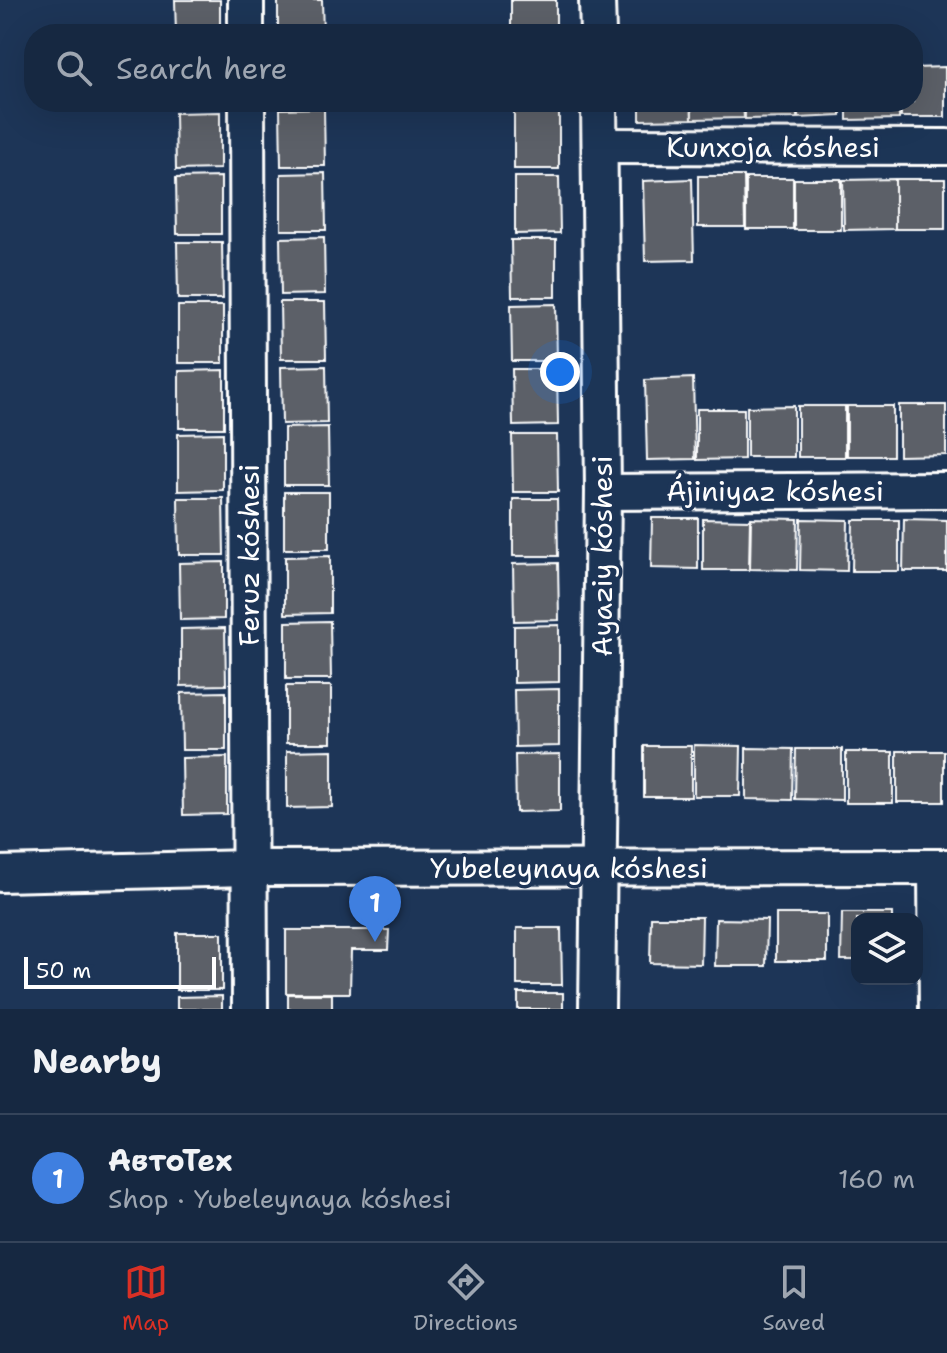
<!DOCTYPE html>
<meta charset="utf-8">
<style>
body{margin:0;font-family:"Shantell Sans",sans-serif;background:#23344c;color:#f1f3f6}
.controls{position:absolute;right:24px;bottom:24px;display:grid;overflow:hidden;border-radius:16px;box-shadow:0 8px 32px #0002}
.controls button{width:72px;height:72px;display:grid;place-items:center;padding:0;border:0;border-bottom:2px solid #35445a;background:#162841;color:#f1f3f6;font:40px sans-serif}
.scale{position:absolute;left:24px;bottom:20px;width:192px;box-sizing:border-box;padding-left:8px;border:4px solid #fff;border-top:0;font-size:22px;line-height:28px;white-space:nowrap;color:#fff;-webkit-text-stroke:6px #1d3557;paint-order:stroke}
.you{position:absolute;left:560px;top:372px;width:28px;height:28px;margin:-20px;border:6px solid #fff;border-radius:50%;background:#1a73e8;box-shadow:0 0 0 12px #1a73e833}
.badge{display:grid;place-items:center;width:52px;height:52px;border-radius:50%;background:#d93025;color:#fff;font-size:26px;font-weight:700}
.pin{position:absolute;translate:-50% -66px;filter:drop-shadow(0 2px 4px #0008)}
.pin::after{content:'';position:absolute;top:42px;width:28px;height:24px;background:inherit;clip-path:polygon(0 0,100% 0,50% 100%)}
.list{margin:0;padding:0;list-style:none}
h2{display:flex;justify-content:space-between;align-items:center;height:104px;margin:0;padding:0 32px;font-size:34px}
h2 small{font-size:26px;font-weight:400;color:#9ea6b1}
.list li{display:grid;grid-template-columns:52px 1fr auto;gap:24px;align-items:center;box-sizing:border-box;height:128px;padding:0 32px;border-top:2px solid #35445a}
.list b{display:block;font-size:30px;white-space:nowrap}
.list p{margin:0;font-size:26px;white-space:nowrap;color:#9ea6b1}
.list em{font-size:26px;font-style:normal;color:#9ea6b1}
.icon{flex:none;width:44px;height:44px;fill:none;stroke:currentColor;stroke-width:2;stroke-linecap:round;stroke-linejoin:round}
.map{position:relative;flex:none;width:947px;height:1009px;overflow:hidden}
.search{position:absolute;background:#162841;box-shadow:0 8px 32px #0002;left:24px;right:24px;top:24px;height:88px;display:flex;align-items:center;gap:20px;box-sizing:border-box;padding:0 28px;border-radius:32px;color:#9ea6b1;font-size:30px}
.sheet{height:232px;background:#162841}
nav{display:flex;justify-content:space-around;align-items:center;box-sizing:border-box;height:112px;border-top:2px solid #35445a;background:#162841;font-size:22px;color:#9ea6b1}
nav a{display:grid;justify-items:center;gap:4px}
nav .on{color:#d93025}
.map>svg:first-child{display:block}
.building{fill:#5c6067;stroke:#fff;stroke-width:2}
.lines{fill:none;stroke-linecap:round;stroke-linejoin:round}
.minor-casing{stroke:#fff;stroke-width:40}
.minor{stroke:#1d3557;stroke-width:34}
.labels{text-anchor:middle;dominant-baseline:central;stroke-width:7;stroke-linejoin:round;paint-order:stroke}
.street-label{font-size:28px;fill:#fff;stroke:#1d3557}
</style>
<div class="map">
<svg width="947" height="1009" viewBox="0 0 947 1009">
<rect width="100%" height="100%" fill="#1d3557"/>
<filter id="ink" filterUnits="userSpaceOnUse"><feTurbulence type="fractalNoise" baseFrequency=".0125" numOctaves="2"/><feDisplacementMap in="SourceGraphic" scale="16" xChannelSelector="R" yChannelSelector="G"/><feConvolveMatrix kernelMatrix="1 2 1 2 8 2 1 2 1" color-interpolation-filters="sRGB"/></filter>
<g filter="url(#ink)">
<!-- building -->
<g class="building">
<path d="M175,0H220V34H176Z"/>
<path d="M278,0H322L323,34H278Z"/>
<rect x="511" y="0" width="45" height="34"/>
<path d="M945,67V117H901V102H913V68Z"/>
<path d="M640,102H691L692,119L640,120Z"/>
<path d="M692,102H743L744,118L692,119Z"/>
<path d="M745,102H797V118L745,119Z"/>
<path d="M798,102H841V116L798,118Z"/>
<path d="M847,102H899V119L847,120Z"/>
<path d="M324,108L325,166H281L280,109Z"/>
<path d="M220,112V169L176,170L175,113Z"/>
<rect x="514" y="112" width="45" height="57"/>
<path d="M325,173L326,230H281V174Z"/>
<path d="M698,176H744L745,227H698Z"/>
<path d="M221,177V234H177L176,178Z"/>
<path d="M515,177H559L560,233L515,234Z"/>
<rect x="746" y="178" width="47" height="51"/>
<path d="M692,179L694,260L645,261L643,181Z"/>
<rect x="794" y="179" width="47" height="51"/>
<path d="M895,179V229L844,230L843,180Z"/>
<rect x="895" y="179" width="50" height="50"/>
<path d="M324,237L325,294L281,295L280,238Z"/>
<path d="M511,240H556V297H512Z"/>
<path d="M177,242H222L223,299H178Z"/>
<path d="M280,302H325L326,359H281Z"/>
<path d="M556,304L557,361H512L511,305Z"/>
<rect x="178" y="306" width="45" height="57"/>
<path d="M326,366L327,423L282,424L281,367Z"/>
<path d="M512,369H557L558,425L513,426Z"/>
<path d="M224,370V428H179V371Z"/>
<path d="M693,378L695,459L647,460L645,380Z"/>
<path d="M899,405H946V455L899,456Z"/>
<path d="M794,406V457H747V407Z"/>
<rect x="798" y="406" width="47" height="51"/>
<rect x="847" y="406" width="46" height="50"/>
<path d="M697,409H744V459L697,460Z"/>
<path d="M328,427L329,485H284V428Z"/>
<path d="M223,433V490L178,491V434Z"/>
<path d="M512,435H557L558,492H513Z"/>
<rect x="284" y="492" width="45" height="57"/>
<path d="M178,498H223L224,555H179Z"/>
<path d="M513,499H557L558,556H513Z"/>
<path d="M652,518H698V569L651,568Z"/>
<path d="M751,518L798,519L797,570L750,569Z"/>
<path d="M703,519L750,520L749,570H703Z"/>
<path d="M801,519L848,520L847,571L800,570Z"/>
<path d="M904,519L947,520V571H903Z"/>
<path d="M853,520H899V571H852Z"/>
<path d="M330,556V613L285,614V557Z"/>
<path d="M224,562V619L180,620L179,563Z"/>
<path d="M558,563L559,620L514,621L513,564Z"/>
<path d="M330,621L331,679H286V622Z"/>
<path d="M559,625V682L514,683V626Z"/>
<path d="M225,628L226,685L181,686V629Z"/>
<rect x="286" y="686" width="45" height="57"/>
<path d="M559,689V746L515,747L514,690Z"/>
<path d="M226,692V750H182L181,693Z"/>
<path d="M694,745L741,746L740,796H694Z"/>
<rect x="644" y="746" width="47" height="51"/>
<path d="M746,748L793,749L792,800L746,799Z"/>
<path d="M796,749H842V800L795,799Z"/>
<path d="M332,750V807L287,808V751Z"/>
<rect x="897" y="751" width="47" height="51"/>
<rect x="846" y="752" width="47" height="51"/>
<path d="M560,754V811L516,812L515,755Z"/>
<path d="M227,757V814L183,815L182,758Z"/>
<path d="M842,913H892V919H857V960H841Z"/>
<rect x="776" y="914" width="51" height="47"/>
<path d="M651,917H702L701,964L650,963Z"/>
<path d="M716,919L767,920L766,966H715Z"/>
<path d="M517,928H561L562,985H517Z"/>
<path d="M286,930H389L388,950H351L350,993H286Z"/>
<rect x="177" y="933" width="45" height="57"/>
<rect x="518" y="993" width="45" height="16"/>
<rect x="288" y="994" width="44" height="15"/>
<path d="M222,996V1009H177V997Z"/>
</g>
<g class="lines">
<defs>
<g id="minor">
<path d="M246,0V34"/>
<path d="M597,0L598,34"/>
<path d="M247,102L250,1009"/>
<path d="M600,146L947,147"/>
<path d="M603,492L947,490"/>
<path d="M936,868L937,1009"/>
<path d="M0,874L250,868L947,867"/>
<path d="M597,1009L603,492L599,102"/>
</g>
</defs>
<!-- minor casing -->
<use href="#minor" class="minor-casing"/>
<!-- minor -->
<use href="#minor" class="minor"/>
</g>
</g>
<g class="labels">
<!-- street labels -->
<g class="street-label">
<text x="773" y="147">Kunxoja kóshesi</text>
<text x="775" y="491">Ájiniyaz kóshesi</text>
<text transform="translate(249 555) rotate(-90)">Feruz kóshesi</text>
<text transform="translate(602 556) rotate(-90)">Ayaziy kóshesi</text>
<text x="569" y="868">Yubeleynaya kóshesi</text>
</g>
</g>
</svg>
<div class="controls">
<button><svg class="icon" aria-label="layers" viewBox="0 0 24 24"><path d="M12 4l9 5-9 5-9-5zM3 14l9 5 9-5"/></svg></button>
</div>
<div class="scale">50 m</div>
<div class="you"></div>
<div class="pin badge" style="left:375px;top:942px;background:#3f7fe0">1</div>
<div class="search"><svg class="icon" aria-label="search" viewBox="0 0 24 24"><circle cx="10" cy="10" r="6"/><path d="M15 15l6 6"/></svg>Search here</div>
</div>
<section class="sheet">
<h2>Nearby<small></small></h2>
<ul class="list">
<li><span class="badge" style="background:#3f7fe0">1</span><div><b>АвтоТех</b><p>Shop · Yubeleynaya kóshesi</p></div><em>160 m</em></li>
</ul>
</section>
<nav>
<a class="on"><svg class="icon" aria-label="map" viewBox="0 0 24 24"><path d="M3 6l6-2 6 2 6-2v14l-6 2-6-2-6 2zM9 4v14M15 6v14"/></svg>Map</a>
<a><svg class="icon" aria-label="directions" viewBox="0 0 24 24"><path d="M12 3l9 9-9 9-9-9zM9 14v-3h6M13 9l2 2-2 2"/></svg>Directions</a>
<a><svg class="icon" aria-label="saved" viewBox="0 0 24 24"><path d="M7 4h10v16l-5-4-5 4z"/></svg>Saved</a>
</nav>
